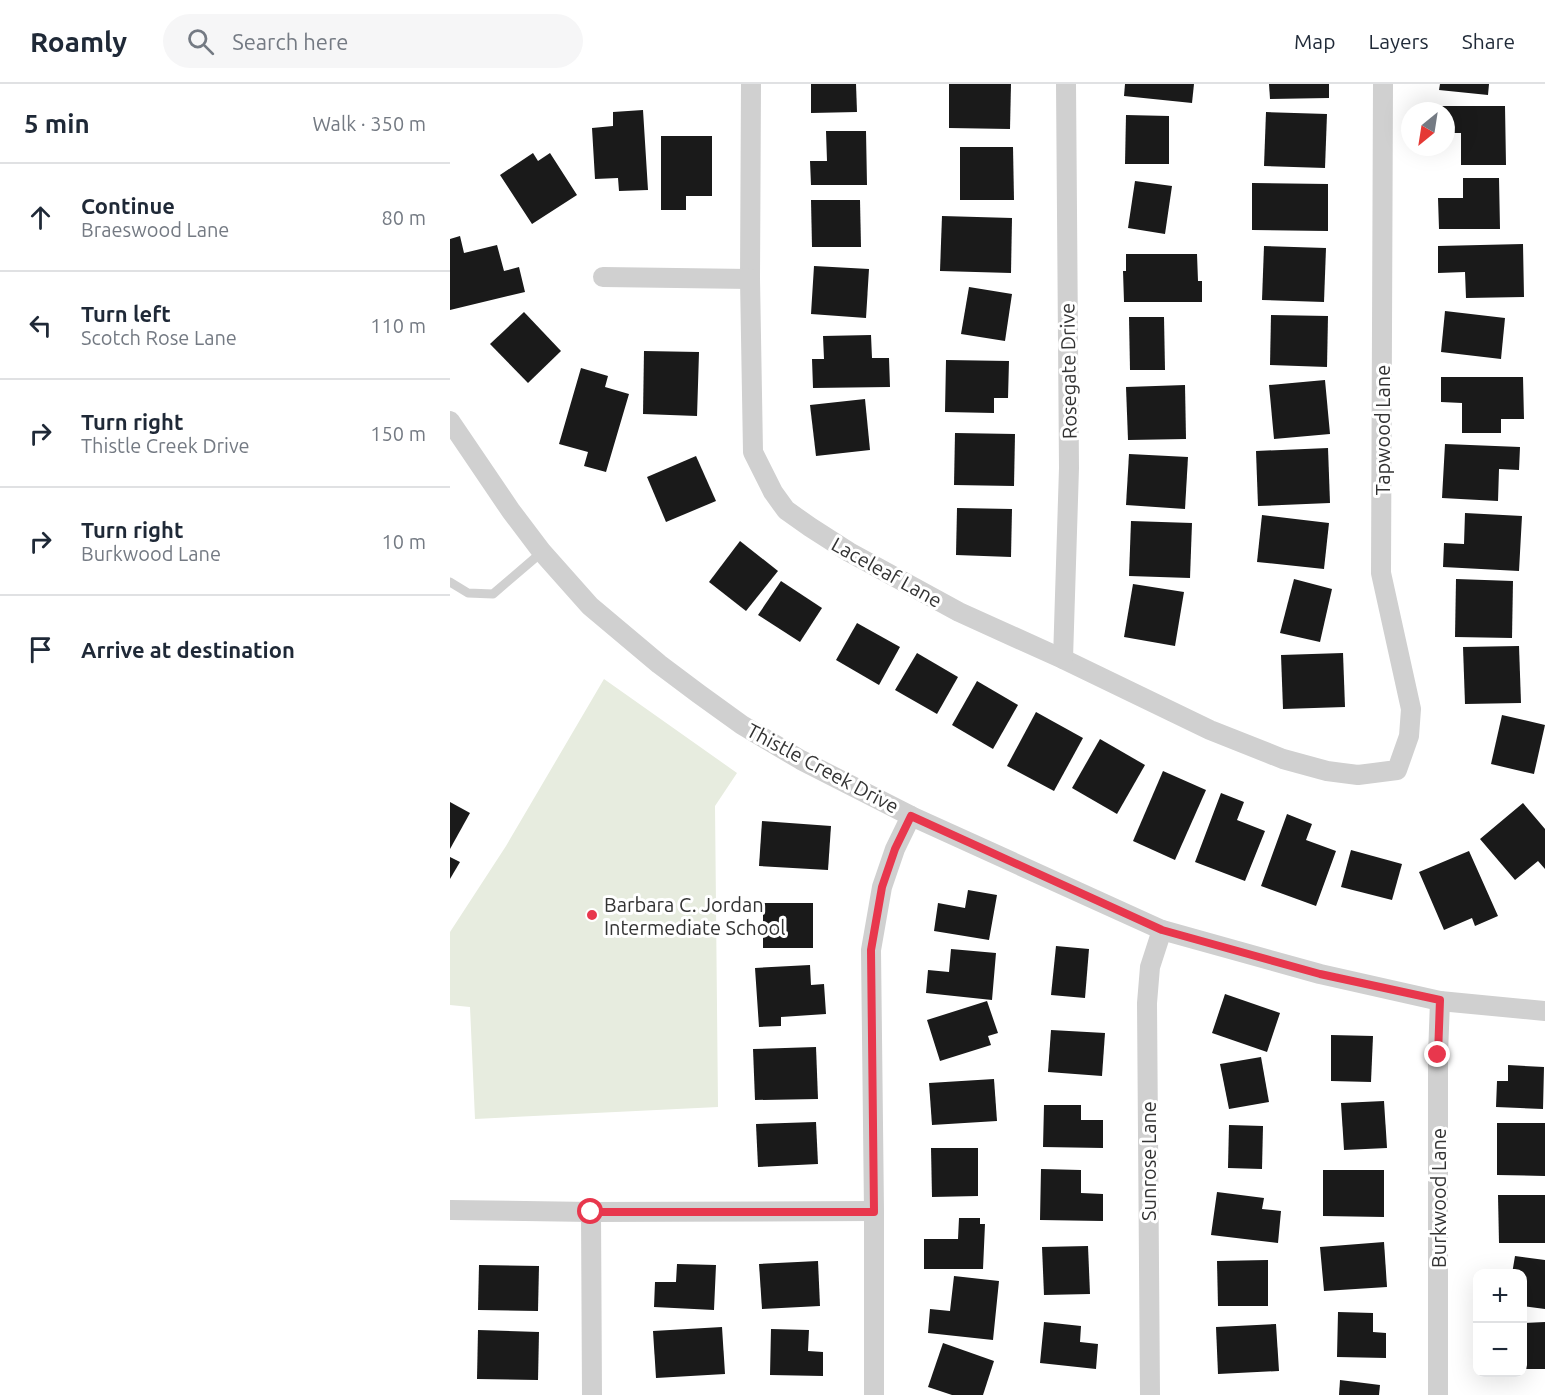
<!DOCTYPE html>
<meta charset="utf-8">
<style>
body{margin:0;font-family:Ubuntu,sans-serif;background:#f6f6f7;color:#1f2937}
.controls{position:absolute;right:18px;bottom:18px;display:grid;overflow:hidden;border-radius:12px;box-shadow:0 6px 24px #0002}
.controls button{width:54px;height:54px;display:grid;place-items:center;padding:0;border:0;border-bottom:2px solid #e0e1e3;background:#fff;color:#1f2937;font:30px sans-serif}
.compass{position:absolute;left:951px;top:18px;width:54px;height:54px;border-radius:50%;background:#fff;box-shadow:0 6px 24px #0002;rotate:210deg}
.stop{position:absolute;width:18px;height:18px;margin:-14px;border:4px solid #e8374d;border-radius:50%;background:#fff}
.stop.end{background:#e8374d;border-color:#fff;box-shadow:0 2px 6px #0008}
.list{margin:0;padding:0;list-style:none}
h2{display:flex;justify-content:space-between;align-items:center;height:78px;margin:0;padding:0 24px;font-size:26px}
h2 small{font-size:20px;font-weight:400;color:#747a83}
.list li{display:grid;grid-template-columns:39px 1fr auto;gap:18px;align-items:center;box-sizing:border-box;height:108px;padding:0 24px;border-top:2px solid #e0e1e3}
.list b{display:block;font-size:22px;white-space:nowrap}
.list p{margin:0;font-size:20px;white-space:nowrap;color:#747a83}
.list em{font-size:20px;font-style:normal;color:#747a83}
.icon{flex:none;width:33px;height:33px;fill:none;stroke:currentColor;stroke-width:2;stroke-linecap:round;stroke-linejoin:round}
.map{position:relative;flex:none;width:1095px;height:1311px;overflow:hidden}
header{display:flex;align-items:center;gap:36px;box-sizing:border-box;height:84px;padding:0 30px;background:#fff;border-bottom:2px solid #e0e1e3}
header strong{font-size:28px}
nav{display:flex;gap:33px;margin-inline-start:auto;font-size:21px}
.search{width:420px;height:54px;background:#f6f6f7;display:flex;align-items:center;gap:15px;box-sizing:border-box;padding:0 21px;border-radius:33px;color:#747a83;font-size:22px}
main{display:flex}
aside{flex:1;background:#fff}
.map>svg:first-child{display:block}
.green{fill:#e7ecdf}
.building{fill:#1a1a1a}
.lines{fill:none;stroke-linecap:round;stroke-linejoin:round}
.lane{stroke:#d0d0d0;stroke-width:9}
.street{stroke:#d0d0d0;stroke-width:20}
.route{stroke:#e8374d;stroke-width:8}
.poi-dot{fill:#e8374d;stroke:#fff;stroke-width:2}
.labels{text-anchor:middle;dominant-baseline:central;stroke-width:6;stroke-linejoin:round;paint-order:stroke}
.street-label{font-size:20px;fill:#333;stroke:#fff}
.poi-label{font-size:20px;fill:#333;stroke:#fff;text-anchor:start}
</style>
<header>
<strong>Roamly</strong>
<div class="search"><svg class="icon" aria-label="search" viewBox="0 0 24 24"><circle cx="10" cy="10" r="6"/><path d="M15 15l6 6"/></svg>Search here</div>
<nav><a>Map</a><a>Layers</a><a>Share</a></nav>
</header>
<main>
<aside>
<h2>5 min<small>Walk · 350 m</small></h2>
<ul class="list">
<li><svg class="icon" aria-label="ahead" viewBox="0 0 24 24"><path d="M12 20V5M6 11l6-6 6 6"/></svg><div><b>Continue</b><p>Braeswood Lane</p></div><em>80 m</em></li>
<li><svg class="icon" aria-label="left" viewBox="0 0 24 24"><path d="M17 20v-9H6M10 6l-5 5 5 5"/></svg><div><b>Turn left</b><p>Scotch Rose Lane</p></div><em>110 m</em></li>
<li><svg class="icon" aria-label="right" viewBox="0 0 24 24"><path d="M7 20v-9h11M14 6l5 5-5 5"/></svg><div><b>Turn right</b><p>Thistle Creek Drive</p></div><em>150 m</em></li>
<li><svg class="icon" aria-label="right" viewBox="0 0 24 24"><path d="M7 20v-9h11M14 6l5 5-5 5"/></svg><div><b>Turn right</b><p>Burkwood Lane</p></div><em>10 m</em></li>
<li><svg class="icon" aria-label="arrive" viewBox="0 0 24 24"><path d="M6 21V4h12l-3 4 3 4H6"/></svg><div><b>Arrive at destination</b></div></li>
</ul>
</aside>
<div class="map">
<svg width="1095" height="1311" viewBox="0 0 1095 1311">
<rect width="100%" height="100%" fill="#fff"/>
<!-- green -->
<path class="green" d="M154,595L287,689L265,722L268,1023L25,1035L20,923L0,921V848L56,762Z"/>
<!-- building -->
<g class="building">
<path d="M361,0H406L407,28L361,29Z"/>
<path d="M499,0H561L560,45L499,44Z"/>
<path d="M675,0H744L742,19L674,12Z"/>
<path d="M819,0H879V14L820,15Z"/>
<path d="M990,0H1039L1038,11L989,6Z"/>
<path d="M989,22H1055L1056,81H1011V49H996V27H989Z"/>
<path d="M193,26L198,106L169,107L168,94L145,95L142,44L163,42V28Z"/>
<path d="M816,28L877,30L875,84L814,82Z"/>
<path d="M676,31L719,32V80H675Z"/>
<path d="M376,47H416L417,101H361L360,77H377Z"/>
<path d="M211,52H262V112H236V126H211Z"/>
<path d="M510,63H563L564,116H510Z"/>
<path d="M83,69L88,77L100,69L127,111L82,140L50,91Z"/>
<path d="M1013,94H1049L1050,145H989L988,114H1013Z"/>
<path d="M685,97L722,102L715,150L678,144Z"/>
<path d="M802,99L878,100V147L802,146Z"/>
<path d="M361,116H410L411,163H362Z"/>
<path d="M492,132L562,134L561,189L490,187Z"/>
<path d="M10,152L14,169L47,161L54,187L69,183L75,208L0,226V155Z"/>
<path d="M1073,160L1074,213L1016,214L1015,188L988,189V162Z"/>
<path d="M814,162L876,164L874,218L812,216Z"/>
<path d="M676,170H747L748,197H752V218H674L673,187H676Z"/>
<path d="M364,182L419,185L416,234L361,230Z"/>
<path d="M519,203L562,210L555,257L511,250Z"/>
<path d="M995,227L1055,234L1051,275L991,268Z"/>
<path d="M74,228L111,267L78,299L40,260Z"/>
<path d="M821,231L878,232L877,283L820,281Z"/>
<path d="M679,233H714L715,286H680Z"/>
<path d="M421,251L422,274H439L440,303L363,304L362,275H374L373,252Z"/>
<path d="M194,267L249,268L247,332L193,330Z"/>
<path d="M496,276L559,277L558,314H544V329L495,328Z"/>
<path d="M131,284L158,292L155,303L179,310L156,388L134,382L138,368L109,360Z"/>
<path d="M991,293H1073L1074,335H1051V349H1012V319L991,318Z"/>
<path d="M875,296L880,350L824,355L819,301Z"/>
<path d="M735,301L736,355L678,356L676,303Z"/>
<path d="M415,315L420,366L366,372L360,321Z"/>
<path d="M505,349L565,350L564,402L504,401Z"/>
<path d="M995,360L1070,363L1069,386L1049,385L1048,417L992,414Z"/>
<path d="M878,364L880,419L808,422L806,367Z"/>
<path d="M679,370L738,373L735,425L676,421Z"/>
<path d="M246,372L266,417L216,438L197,393Z"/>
<path d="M507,424L562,425L561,473L506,471Z"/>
<path d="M1015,429L1072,432L1069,487L993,483L994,459L1014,460Z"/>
<path d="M812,431L879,439L874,485L807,478Z"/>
<path d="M681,437L742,439L740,494L679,492Z"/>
<path d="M290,457L328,487L296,527L259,498Z"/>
<path d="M844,495L882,505L870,558L830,549Z"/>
<path d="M1006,495L1063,497L1062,554L1005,553Z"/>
<path d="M331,497L372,524L350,558L308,531Z"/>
<path d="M683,500L734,508L725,562L674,553Z"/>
<path d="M407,539L450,563L429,601L386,576Z"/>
<path d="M1069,562L1071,619L1015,620L1013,563Z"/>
<path d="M467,569L508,593L487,630L445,606Z"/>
<path d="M893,569L895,623L833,625L831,571Z"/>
<path d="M527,597L568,621L543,665L502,641Z"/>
<path d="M586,628L633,654L604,707L557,682Z"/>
<path d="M1052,631L1095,641L1084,690L1041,680Z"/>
<path d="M650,655L695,681L667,730L622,704Z"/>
<path d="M713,687L756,706L725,776L683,757Z"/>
<path d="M771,709L794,718L787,736L815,747L795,797L745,778Z"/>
<path d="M0,718L20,729L0,765Z"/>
<path d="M1073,719L1095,745V785L1088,777L1065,796L1030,755Z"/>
<path d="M837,730L862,740L856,756L886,767L866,822L811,802Z"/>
<path d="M312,737L381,742L378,786L309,782Z"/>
<path d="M901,766L952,780L942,816L891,803Z"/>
<path d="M1019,767L1048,832L1025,842L1022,834L994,846L969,788Z"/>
<path d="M0,773L10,778L0,795Z"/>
<path d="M518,806L547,811L539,856L484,847L488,819L515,824Z"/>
<rect x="313" y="819" width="50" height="45"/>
<path d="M606,862L639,865L635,914L601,911Z"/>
<path d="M501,865L546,869L542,916L476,909L478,886L499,888Z"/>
<path d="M360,881L361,901L374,900L376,930L331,933V942L309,943L305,884Z"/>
<path d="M775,910L830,929L817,968L762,949Z"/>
<path d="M537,917L548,949L538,952L541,961L490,977L477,936Z"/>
<path d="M601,946L655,949L652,992L598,988Z"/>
<path d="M881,951L923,952L921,998L881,997Z"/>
<path d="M366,963L368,1015L305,1016L303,965Z"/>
<path d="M811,973L819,1018L779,1025L770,980Z"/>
<path d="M1058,981L1094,983L1093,1025L1046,1023L1047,997H1058Z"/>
<path d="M544,995L547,1037L482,1041L479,999Z"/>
<path d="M934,1017L937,1064L894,1066L891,1019Z"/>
<path d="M594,1021H631V1036H653V1064L593,1063Z"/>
<path d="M366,1038L368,1080L308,1083L306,1040Z"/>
<path d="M1047,1039H1095V1092L1047,1091Z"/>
<path d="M779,1041L813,1042L812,1085L778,1084Z"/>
<path d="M481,1064H528V1112L482,1113Z"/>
<path d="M591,1085L631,1086V1109L653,1110V1137L590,1136Z"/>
<path d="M873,1086H934V1133L873,1132Z"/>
<path d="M767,1108L814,1114L812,1125L831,1127L828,1159L761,1151Z"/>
<path d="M1048,1111H1095V1159H1049Z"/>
<path d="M509,1134H530V1140H535L533,1185H474V1155H508Z"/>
<path d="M934,1158L937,1203L874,1207L870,1163Z"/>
<path d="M638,1162L640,1210L594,1211L592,1163Z"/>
<path d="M1065,1172L1095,1176V1225L1072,1222V1190H1062Z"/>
<path d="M818,1176V1222H768L767,1177Z"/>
<path d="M368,1177L370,1222L312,1225L309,1180Z"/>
<path d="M227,1180L266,1181L264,1226L204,1223L205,1198H226Z"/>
<path d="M29,1181L89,1182L88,1227L28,1226Z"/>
<path d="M504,1192L549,1197L543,1256L478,1249L480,1225L500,1227Z"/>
<path d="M888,1228L923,1229V1248L936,1249V1274L887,1273Z"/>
<path d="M594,1238L631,1242L630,1258L648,1260L646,1285L590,1279Z"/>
<path d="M1095,1238V1285H1072V1239Z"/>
<path d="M826,1240L829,1287L768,1290L766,1243Z"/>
<path d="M272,1243L275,1290L206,1294L203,1247Z"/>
<path d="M321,1245L359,1246L358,1267L373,1268V1292L320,1291Z"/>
<path d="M28,1246L89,1248L88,1296L27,1295Z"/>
<path d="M493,1259L544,1277L533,1311H502L478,1303Z"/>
<path d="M890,1296L930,1301L929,1311H889Z"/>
</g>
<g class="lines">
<!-- lane -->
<path class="lane" d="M0,498L18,509L43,510L92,468"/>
<!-- street -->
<g class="street">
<path d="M301,0L300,195L303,368L323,408L336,426L360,443L399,468L509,528L613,575L760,646L833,675L877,687L908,691L947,686L959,652L961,625L931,489L933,0"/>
<path d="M153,193L300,195"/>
<path d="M0,337L61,427L92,468L140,522L209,580L249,610L292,641L351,676L461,732L712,846L870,890L990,917L1095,927"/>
<path d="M613,575L619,384L616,0"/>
<path d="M0,1126L141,1128L424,1127"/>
<path d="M141,1128L142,1311"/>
<path d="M424,1311V1127L421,866L432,803L445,765L461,732"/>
<path d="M700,1311L697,919L700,883L712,846"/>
<path d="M988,1311V971L990,917"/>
</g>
</g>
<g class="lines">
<!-- route -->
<path class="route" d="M141,1128H424L421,866L432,803L445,765L461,732L712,846L870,890L990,916L988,971"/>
</g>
<!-- markers -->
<circle class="poi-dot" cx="142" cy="831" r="6"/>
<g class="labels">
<!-- street labels -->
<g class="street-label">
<text transform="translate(618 287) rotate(-91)">Rosegate Drive</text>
<text transform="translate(932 346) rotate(-90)">Tapwood Lane</text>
<text transform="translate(437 488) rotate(29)">Laceleaf Lane</text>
<text transform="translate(373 684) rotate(28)">Thistle Creek Drive</text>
<text transform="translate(698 1077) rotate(-90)">Sunrose Lane</text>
<text transform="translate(988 1114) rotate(-90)">Burkwood Lane</text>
</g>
<!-- poi labels -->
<g class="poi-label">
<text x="154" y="820">Barbara C. Jordan<tspan x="154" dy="23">Intermediate School</tspan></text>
</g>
</g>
</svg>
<div class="controls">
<button>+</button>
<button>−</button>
</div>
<svg class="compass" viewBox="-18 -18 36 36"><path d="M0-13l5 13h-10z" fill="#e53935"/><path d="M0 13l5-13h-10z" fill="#747a83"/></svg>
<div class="stop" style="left:141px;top:1128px"></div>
<div class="stop end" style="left:988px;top:971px"></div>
</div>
</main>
